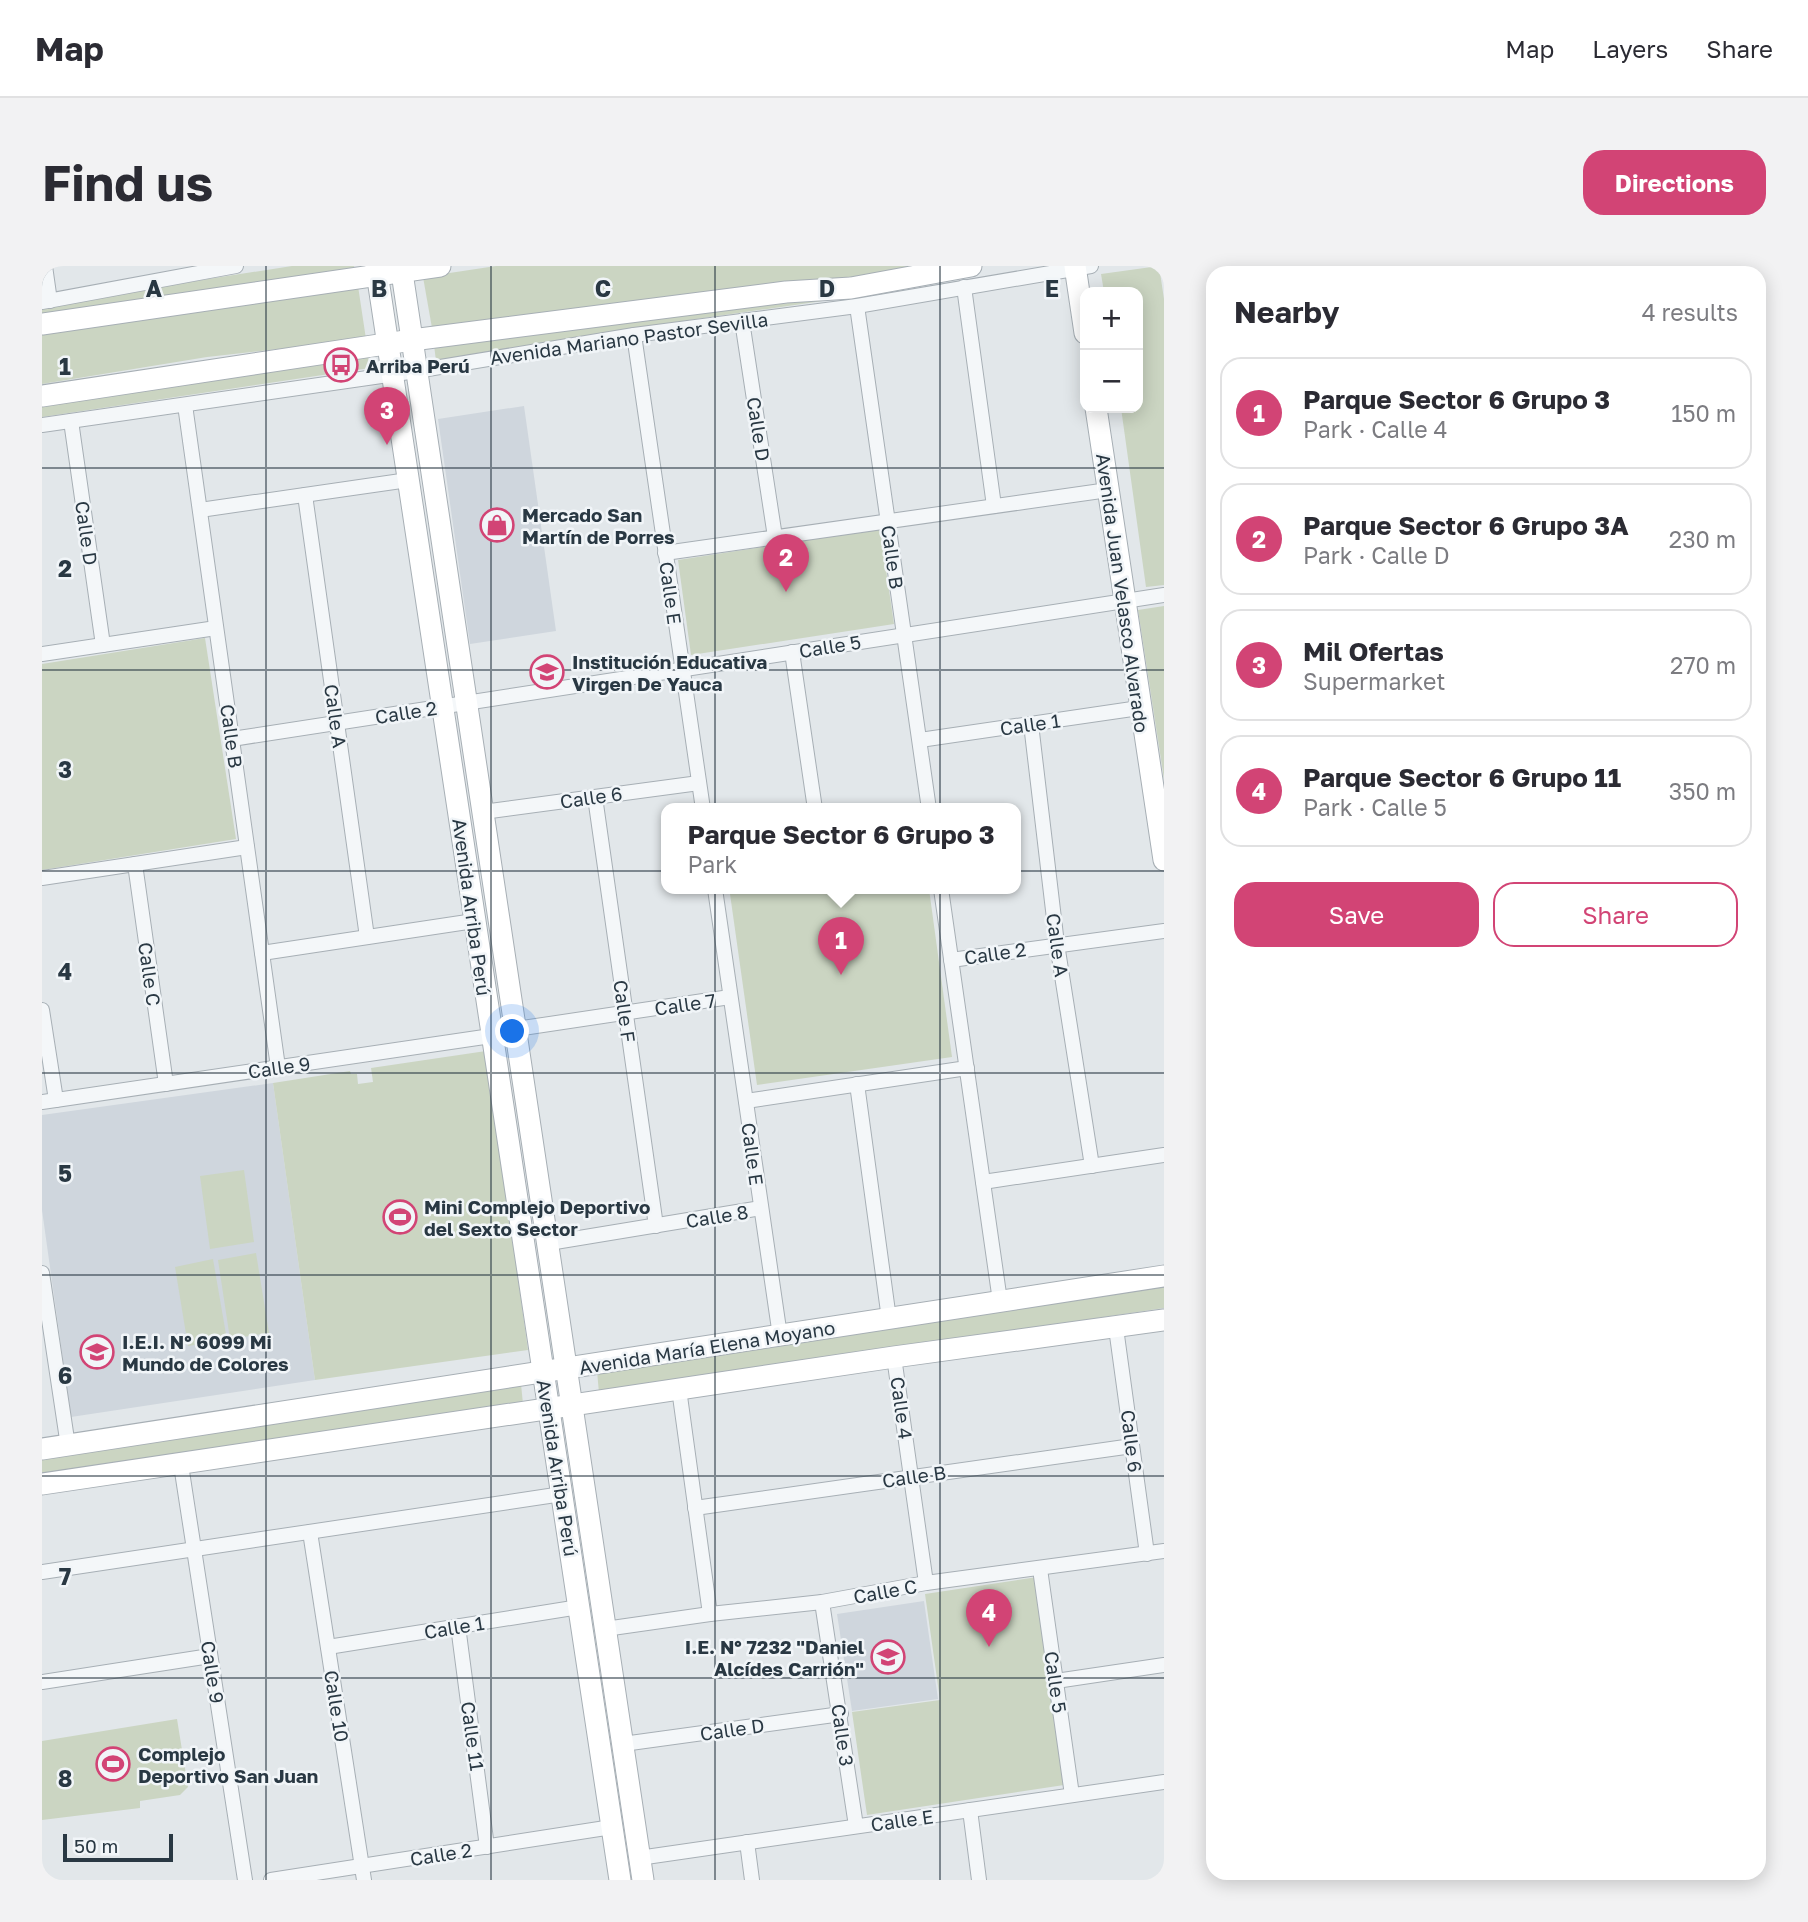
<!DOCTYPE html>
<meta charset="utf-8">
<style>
body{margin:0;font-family:"Golos Text",sans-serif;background:#f2f2f3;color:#2b2b33}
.controls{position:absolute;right:21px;top:21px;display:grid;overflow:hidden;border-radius:14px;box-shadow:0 4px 18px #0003}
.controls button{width:63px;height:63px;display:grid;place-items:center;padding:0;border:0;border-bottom:2px solid #e1e1e2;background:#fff;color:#2b2b33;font:35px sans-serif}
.scale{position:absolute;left:21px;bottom:18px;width:110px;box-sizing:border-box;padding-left:7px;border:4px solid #293843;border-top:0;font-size:19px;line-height:24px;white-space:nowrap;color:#293843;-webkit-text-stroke:5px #f1f5f8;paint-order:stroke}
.you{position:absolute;left:471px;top:766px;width:24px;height:24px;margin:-18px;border:5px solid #fff;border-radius:50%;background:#1a73e8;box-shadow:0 0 0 10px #1a73e833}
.badge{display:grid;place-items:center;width:46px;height:46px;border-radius:50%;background:#d24475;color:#fff;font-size:23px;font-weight:700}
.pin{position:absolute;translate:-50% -58px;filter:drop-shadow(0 2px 4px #0008)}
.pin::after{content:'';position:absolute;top:37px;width:24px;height:21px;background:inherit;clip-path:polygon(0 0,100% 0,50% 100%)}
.popup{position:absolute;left:619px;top:537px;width:360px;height:91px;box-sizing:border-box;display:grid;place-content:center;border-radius:14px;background:#fff;filter:drop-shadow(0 2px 5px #0005);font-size:23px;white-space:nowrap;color:#7c7c81}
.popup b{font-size:26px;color:#2b2b33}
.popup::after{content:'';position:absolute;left:50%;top:100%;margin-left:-14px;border:14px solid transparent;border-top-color:#fff}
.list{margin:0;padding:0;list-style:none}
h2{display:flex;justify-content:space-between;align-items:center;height:91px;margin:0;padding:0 28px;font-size:30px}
h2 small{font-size:23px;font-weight:400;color:#7c7c81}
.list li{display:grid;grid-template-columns:46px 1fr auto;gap:21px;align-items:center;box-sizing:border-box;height:112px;margin:0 14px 14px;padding:0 14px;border:2px solid #e1e1e2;border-radius:21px}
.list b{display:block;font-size:26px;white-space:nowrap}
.list p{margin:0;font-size:23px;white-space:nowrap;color:#7c7c81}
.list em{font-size:23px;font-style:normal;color:#7c7c81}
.actions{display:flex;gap:14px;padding:21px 28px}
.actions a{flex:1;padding:16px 0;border:2px solid #d24475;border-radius:21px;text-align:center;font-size:24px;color:#d24475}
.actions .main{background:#d24475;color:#fff}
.map{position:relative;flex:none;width:1122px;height:1614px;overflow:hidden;border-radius:21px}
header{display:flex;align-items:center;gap:42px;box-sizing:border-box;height:98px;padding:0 35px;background:#fff;border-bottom:2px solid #e1e1e2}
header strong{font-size:33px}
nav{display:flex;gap:38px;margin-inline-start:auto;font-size:24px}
.intro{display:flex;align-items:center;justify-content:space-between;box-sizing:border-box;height:168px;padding:0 42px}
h1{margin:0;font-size:49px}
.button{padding:18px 32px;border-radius:21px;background:#d24475;color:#fff;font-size:24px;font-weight:700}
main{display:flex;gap:42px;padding:0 42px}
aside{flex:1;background:#fff;border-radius:21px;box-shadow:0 4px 18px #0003}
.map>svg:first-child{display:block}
.built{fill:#cfd6dd}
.green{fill:#cbd5c2}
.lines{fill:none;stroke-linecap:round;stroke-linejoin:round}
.street-casing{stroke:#a7afb5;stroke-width:16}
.secondary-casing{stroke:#a7afb5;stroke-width:23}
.street{stroke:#f4f7f9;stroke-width:14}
.secondary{stroke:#fff;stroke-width:21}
.grid{fill:none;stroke:#293843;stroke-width:2;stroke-opacity:0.55}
.labels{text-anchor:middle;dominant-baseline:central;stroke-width:5;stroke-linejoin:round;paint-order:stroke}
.street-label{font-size:19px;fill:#293843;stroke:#f1f5f8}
.poi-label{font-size:19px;font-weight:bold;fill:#293843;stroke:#f1f5f8;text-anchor:start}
.grid-label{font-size:23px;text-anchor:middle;font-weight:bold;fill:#293843;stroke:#f1f5f8;stroke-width:5;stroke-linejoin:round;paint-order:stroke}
</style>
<header>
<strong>Map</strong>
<nav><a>Map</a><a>Layers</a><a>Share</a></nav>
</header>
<div class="intro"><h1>Find us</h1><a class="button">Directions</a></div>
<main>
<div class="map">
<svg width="1122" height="1614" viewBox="0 0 1122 1614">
<rect width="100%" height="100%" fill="#e2e7ea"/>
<!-- built -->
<g class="built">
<path d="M482,140L514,365L428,378L396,153Z"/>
<path d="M231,817L273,1114L29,1151L0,944V849Z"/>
<path d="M882,1335L896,1433L810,1445L795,1348Z"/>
</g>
<!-- green -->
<g class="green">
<path d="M250,0H312L313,3L0,50V39Z"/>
<path d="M454,0H901L809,15L390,62L381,11Z"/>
<path d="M1117,0L1122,33V319L1104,321L1079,142H1096V26H1062L1059,8Z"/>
<path d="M316,20L324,73L165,91L0,118V67Z"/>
<path d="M829,28L620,58L394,95L392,79L618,51Z"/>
<path d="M326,90L328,102L0,151V140Z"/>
<path d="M838,263L852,358L649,389L636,294Z"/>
<path d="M1122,340V513L1096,344Z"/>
<path d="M163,372L194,573L0,604V398Z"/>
<path d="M721,623H887L910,791L715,819L688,628Z"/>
<path d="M444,785L486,1084L273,1114L231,817L308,805L309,808H315L316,818L331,816L329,802Z"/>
<path d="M202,904L212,976L168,983L158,910Z"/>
<path d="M214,987L227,1067L188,1073L176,994Z"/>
<path d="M171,993L185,1074L146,1080L133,1001Z"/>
<path d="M1122,1021V1042L557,1127L555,1105Z"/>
<path d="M479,1118L481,1138L0,1209V1191Z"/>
<path d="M995,1311L1022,1519L825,1549L810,1446L898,1434L883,1328Z"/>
<path d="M135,1453L146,1521L138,1529L98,1535V1542L0,1554V1475Z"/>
</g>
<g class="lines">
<defs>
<g id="street">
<path d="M3,0L8,35"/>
<path d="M922,21L952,240"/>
<path d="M0,36L194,0"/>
<path d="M815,40L887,543"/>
<path d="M700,55L733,271"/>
<path d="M592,69L661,543"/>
<path d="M143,139L236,801"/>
<path d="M29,155L61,379"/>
<path d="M0,159L374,105L592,69L815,40L1049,0"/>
<path d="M263,229L325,671"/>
<path d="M158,244L366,214"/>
<path d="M623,287L1066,224"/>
<path d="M750,386L773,543"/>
<path d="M0,388L174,362"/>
<path d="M989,458L1015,678L1050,900"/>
<path d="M190,473L1122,329"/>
<path d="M878,474L1097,442"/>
<path d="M553,531L614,960"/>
<path d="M441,546L657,517"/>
<path d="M93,598L124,818"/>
<path d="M0,612L205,581"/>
<path d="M673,623L738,1070"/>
<path d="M899,623L958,1035"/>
<path d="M220,687L432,655"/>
<path d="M909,694L1122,665"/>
<path d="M0,744L14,834"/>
<path d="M815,818L847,1053"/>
<path d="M704,835L925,802"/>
<path d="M0,836L449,770L474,763L688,731"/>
<path d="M941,916L1122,889"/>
<path d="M507,977L719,942"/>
<path d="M0,1007L26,1180"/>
<path d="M1074,1062L1105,1288"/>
<path d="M852,1091L884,1317"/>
<path d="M637,1123L668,1348"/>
<path d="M139,1199L203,1614"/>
<path d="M653,1242L1090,1180"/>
<path d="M268,1266L322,1614"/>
<path d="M998,1303L1030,1529"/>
<path d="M0,1306L520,1228"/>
<path d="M780,1336L814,1560"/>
<path d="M416,1360L445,1581"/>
<path d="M563,1363L668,1348L780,1336L884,1317L1122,1285"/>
<path d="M286,1381L537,1341"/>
<path d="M1014,1415L1122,1399"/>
<path d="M0,1416L168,1390"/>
<path d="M581,1478L799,1448"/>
<path d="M928,1544L937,1614"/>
<path d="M705,1576L710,1614"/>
<path d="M597,1592L1122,1516"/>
<path d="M229,1614L570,1561"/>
</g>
<g id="secondary">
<path d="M334,0L578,1614"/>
<path d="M359,0L601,1614"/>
<path d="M1033,0L1043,67"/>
<path d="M0,58L398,0"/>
<path d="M0,130L370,74L744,26L809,22L929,0"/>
<path d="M1054,142L1122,594"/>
<path d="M0,1183L1122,1010"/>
<path d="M0,1218L852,1091L1122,1054"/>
</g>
</defs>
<!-- street casing -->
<use href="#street" class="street-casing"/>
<!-- secondary casing -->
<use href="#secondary" class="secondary-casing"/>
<!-- street -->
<use href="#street" class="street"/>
<!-- secondary -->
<use href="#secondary" class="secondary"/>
</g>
<!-- grid -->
<path class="grid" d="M224,0V1614M449,0V1614M673,0V1614M898,0V1614M0,202H1122M0,404H1122M0,605H1122M0,807H1122M0,1009H1122M0,1210H1122M0,1412H1122"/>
<!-- icons -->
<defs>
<symbol id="bus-ring" viewBox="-11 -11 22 22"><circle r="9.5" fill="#f1f5f8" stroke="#d24475" stroke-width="1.5"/><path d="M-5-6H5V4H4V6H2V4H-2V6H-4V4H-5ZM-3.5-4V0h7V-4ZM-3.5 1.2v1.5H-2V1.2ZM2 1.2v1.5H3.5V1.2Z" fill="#d24475"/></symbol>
<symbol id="shop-ring" viewBox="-11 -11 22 22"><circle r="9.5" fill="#f1f5f8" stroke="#d24475" stroke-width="1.5"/><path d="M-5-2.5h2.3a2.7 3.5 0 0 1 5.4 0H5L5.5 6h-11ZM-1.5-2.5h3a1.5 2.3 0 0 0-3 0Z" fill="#d24475"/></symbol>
<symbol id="school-ring" viewBox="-11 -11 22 22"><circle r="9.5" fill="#f1f5f8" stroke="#d24475" stroke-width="1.5"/><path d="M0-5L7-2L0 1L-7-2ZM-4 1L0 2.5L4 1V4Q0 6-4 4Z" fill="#d24475"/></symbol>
<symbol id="stadium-ring" viewBox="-11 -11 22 22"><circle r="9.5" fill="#f1f5f8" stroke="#d24475" stroke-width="1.5"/><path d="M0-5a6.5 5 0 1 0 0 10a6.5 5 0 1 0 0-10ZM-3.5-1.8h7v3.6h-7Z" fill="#d24475"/></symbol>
</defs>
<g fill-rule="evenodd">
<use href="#bus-ring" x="280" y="80" width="38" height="38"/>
<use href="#shop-ring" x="436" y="240" width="38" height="38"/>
<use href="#school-ring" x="486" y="387" width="38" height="38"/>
<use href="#stadium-ring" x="339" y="932" width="38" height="38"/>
<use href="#school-ring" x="36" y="1067" width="38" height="38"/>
<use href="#school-ring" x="827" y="1372" width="38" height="38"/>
<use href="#stadium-ring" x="52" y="1479" width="38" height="38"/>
</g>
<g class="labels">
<!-- street labels -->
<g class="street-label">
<text transform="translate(587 72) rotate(-8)">Avenida Mariano Pastor Sevilla</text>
<text transform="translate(717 163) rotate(81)">Calle D</text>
<text transform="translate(45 267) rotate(82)">Calle D</text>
<text transform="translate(851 291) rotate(82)">Calle B</text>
<text transform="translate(629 327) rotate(82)">Calle E</text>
<text transform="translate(1081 327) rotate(82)">Avenida Juan Velasco Alvarado</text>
<text transform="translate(788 380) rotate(-9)">Calle 5</text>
<text transform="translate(364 446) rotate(-9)">Calle 2</text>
<text transform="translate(294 450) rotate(82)">Calle A</text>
<text transform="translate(988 458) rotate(-8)">Calle 1</text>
<text transform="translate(190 470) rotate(82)">Calle B</text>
<text transform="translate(549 531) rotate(-8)">Calle 6</text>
<text transform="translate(430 641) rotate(82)">Avenida Arriba Perú</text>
<text transform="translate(1016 679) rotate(82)">Calle A</text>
<text transform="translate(953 687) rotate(-8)">Calle 2</text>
<text transform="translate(108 708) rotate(82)">Calle C</text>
<text transform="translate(643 738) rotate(-8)">Calle 7</text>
<text transform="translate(583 745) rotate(82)">Calle F</text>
<text transform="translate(237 801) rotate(-8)">Calle 9</text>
<text transform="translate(711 888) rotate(82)">Calle E</text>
<text transform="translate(675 950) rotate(-9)">Calle 8</text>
<text transform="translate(665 1081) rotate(-9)">Avenida María Elena Moyano</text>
<text transform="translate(860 1142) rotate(82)">Calle 4</text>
<text transform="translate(1090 1175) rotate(83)">Calle 6</text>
<text transform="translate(516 1202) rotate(81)">Avenida Arriba Perú</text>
<text transform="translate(872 1210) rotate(-8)">Calle B</text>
<text transform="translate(843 1325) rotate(-10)">Calle C</text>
<text transform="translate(412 1361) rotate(-9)">Calle 1</text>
<text transform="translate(171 1406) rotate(81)">Calle 9</text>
<text transform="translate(1014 1416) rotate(82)">Calle 5</text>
<text transform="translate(295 1440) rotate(81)">Calle 10</text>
<text transform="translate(690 1463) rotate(-8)">Calle D</text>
<text transform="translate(801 1469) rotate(82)">Calle 3</text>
<text transform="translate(431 1470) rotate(82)">Calle 11</text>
<text transform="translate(860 1554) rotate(-8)">Calle E</text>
<text transform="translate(399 1588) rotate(-9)">Calle 2</text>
</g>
<!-- poi labels -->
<g class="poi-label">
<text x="324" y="99">Arriba Perú</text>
<text x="480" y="248">Mercado San<tspan x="480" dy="22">Martín de Porres</tspan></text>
<text x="530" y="395">Institución Educativa<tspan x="530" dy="22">Virgen De Yauca</tspan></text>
<text x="382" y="940">Mini Complejo Deportivo<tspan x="382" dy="22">del Sexto Sector</tspan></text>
<text x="80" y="1075">I.E.I. N° 6099 Mi<tspan x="80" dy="22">Mundo de Colores</tspan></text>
<text x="822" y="1380" text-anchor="end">I.E. N° 7232 "Daniel<tspan x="822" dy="22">Alcídes Carrión"</tspan></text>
<text x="96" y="1487">Complejo<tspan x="96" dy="22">Deportivo San Juan</tspan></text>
</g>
</g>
<g class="grid-label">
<text x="112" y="31">A</text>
<text x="337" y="31">B</text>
<text x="561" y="31">C</text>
<text x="785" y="31">D</text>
<text x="1010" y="31">E</text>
<text x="23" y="109">1</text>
<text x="23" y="311">2</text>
<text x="23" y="512">3</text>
<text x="23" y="714">4</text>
<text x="23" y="916">5</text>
<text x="23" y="1118">6</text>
<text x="23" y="1319">7</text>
<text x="23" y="1521">8</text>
</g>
</svg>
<div class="controls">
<button>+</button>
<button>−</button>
</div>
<div class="scale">50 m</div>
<div class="you"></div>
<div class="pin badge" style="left:799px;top:709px">1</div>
<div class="popup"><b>Parque Sector 6 Grupo 3</b>Park</div>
<div class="pin badge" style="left:744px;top:326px">2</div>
<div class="pin badge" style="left:345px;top:179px">3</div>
<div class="pin badge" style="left:947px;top:1381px">4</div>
</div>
<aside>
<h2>Nearby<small>4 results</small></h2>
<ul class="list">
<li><span class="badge">1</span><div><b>Parque Sector 6 Grupo 3</b><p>Park · Calle 4</p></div><em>150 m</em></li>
<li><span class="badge">2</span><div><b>Parque Sector 6 Grupo 3A</b><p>Park · Calle D</p></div><em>230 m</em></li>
<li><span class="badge">3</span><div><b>Mil Ofertas</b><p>Supermarket</p></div><em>270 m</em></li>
<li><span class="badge">4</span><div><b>Parque Sector 6 Grupo 11</b><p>Park · Calle 5</p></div><em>350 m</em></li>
</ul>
<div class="actions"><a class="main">Save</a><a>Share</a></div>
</aside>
</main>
